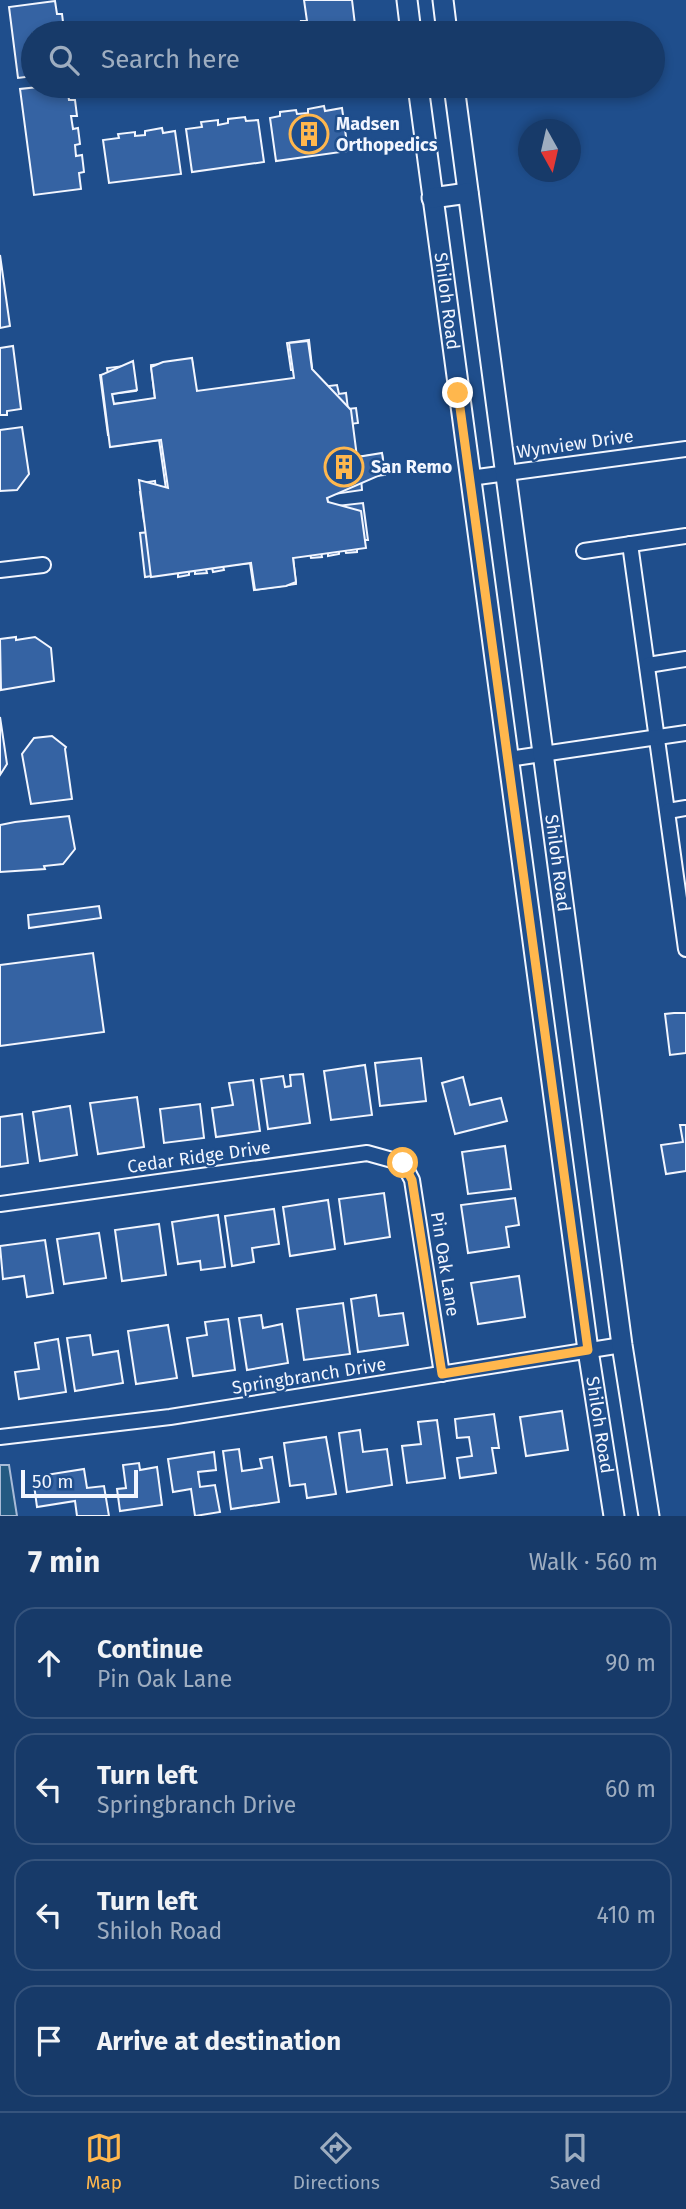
<!DOCTYPE html>
<meta charset="utf-8">
<style>
body{margin:0;font-family:"Fira Sans",sans-serif;background:#244571;color:#f1f3f6}
.compass{position:absolute;left:518px;top:119px;width:63px;height:63px;border-radius:50%;background:#173a69;box-shadow:0 4px 10px #0003;rotate:172deg}
.scale{position:absolute;left:21px;bottom:18px;width:117px;box-sizing:border-box;padding-left:7px;border:4px solid #f2f6ff;border-top:0;font-size:19px;line-height:24px;white-space:nowrap;color:#f2f6ff;-webkit-text-stroke:5px #1f4e8c;paint-order:stroke}
.stop{position:absolute;width:21px;height:21px;margin:-16px;border:5px solid #ffb74d;border-radius:50%;background:#fff}
.stop.end{background:#ffb74d;border-color:#fff;box-shadow:0 2px 7px #0008}
.list{margin:0;padding:0;list-style:none}
h2{display:flex;justify-content:space-between;align-items:center;height:91px;margin:0;padding:0 28px;font-size:30px}
h2 small{font-size:23px;font-weight:400;color:#9eadc0}
.list li{display:grid;grid-template-columns:46px 1fr auto;gap:21px;align-items:center;box-sizing:border-box;height:112px;margin:0 14px 14px;padding:0 14px;border:2px solid #36547d;border-radius:21px}
.list b{display:block;font-size:26px;white-space:nowrap}
.list p{margin:0;font-size:23px;white-space:nowrap;color:#9eadc0}
.list em{font-size:23px;font-style:normal;color:#9eadc0}
.icon{flex:none;width:38px;height:38px;fill:none;stroke:currentColor;stroke-width:2;stroke-linecap:round;stroke-linejoin:round}
.map{position:relative;flex:none;width:686px;height:1516px;overflow:hidden}
.search{position:absolute;background:#173a69;box-shadow:0 4px 10px #0003;left:21px;right:21px;top:21px;height:77px;display:flex;align-items:center;gap:18px;box-sizing:border-box;padding:0 24px;border-radius:38px;color:#9eadc0;font-size:26px}
.sheet{height:595px;background:#173a69}
nav{display:flex;justify-content:space-around;align-items:center;box-sizing:border-box;height:98px;border-top:2px solid #36547d;background:#173a69;font-size:19px;color:#9eadc0}
nav a{display:grid;justify-items:center;gap:4px}
nav .on{color:#ffb74d}
.map>svg:first-child{display:block}
.green{fill:#245a82;stroke:#a8bbd7;stroke-width:2}
.building{fill:#3563a3;stroke:#f2f6ff;stroke-width:2;fill-rule:evenodd}
.lines{fill:none;stroke-linecap:round;stroke-linejoin:round}
.street-casing{stroke:#f2f6ff;stroke-width:18}
.secondary-casing{stroke:#f2f6ff;stroke-width:23}
.street{stroke:#1f4e8c;stroke-width:14}
.secondary{stroke:#1f4e8c;stroke-width:19}
.route{stroke:#ffb74d;stroke-width:9}
.labels{text-anchor:middle;dominant-baseline:central;stroke-width:5;stroke-linejoin:round;paint-order:stroke}
.poi-label{font-size:18px;font-weight:bold;fill:#f2f6ff;stroke:#1f4e8c;text-anchor:start}
.street-label{font-size:18px;fill:#f2f6ff;stroke:#1f4e8c}
</style>
<div class="map">
<svg width="686" height="1516" viewBox="0 0 686 1516">
<rect width="100%" height="100%" fill="#1f4e8c"/>
<!-- green -->
<path class="green" d="M0,1465H9L17,1516H0Z"/>
<!-- building -->
<g class="building">
<path d="M304,0H352L356,33H303L301,21H307Z"/>
<path d="M55,1L57,14H62L64,30L59,31V33H33V76L18,78L9,7Z"/>
<path d="M48,86H67L69,100H75L77,116H71L73,129L78,128L80,144L75,145L76,156L82,155L84,172L79,173L81,189L34,195L20,89Z"/>
<path d="M324,106L325,111L342,108L348,151L276,161L270,118L280,116V112L296,110L297,114L308,113V109Z"/>
<path d="M245,117L246,121L258,120L264,162L192,172L186,129L202,127L201,122L218,120V125L228,123V119Z"/>
<path d="M162,128L163,133L175,131L181,174L109,183L103,140L119,138L118,134L135,132V136L145,135V131Z"/>
<path d="M0,255L10,326L0,328Z"/>
<path d="M309,340L312,367H308L309,377L315,376L317,391L321,390L320,387L337,385L339,394L346,393L348,409L356,408L358,423L350,424L357,457L382,454L385,475L361,478L362,490L327,495L328,507L363,503L368,540H364L365,547L357,548V552L346,553L345,549L339,550V554L328,556V552H321L322,557L311,558L310,554L293,557L296,584L254,590L250,563L223,566L224,570L213,572L212,568L206,569L207,573L195,574V570L189,571V575L178,577V572L145,577L140,533L150,532L148,520L144,521L140,492H143L142,483L155,481L156,490L166,489L159,440L115,446L113,435H108L100,375L108,374L107,368L133,365L136,391L112,394L113,404L155,399L151,365L192,360L196,392L296,380L295,370H291L287,343ZM300,420L301,426L306,425L310,455L307,456L302,473L306,484L312,488L315,510L287,514L274,424ZM233,435L237,469L228,471L232,500L241,499L243,511L237,512L238,516L212,520L202,440Z"/>
<path d="M308,341L312,369L351,410L357,457L382,453L385,473L327,498L328,502L361,511L366,548L293,558L296,582L286,586L255,590L251,563L151,577L139,480L168,488L161,440L110,447L101,375L133,361L137,390L112,394L114,404L155,398L151,367L163,362L192,358L197,391L294,378L289,343Z"/>
<path d="M13,346L21,409L7,411V415H0V348Z"/>
<path d="M22,427L29,474L17,490L0,491V430Z"/>
<path d="M16,637V640L35,637L51,648L54,681L1,690L0,639Z"/>
<path d="M0,717L7,764L0,775Z"/>
<path d="M52,736L66,747L65,749L72,799L31,804L22,754L34,738Z"/>
<path d="M69,816L75,849L63,864L44,866L45,869L0,872V825L15,822Z"/>
<path d="M99,906L101,918L29,928L28,915Z"/>
<path d="M93,953L104,1032L0,1046V965Z"/>
<path d="M674,1013H686V1053L670,1055L665,1014Z"/>
<path d="M421,1058L426,1101L380,1106L375,1063Z"/>
<path d="M365,1065L372,1115L331,1120L324,1071Z"/>
<path d="M303,1074L310,1123L268,1129L261,1079L283,1076L285,1087L291,1086L290,1075Z"/>
<path d="M463,1077L470,1105L501,1098L507,1121L455,1134L442,1083Z"/>
<path d="M253,1080L260,1131L216,1137L212,1108L233,1105L229,1083Z"/>
<path d="M137,1097L144,1147L98,1154L90,1103Z"/>
<path d="M200,1104L204,1138L164,1143L160,1109Z"/>
<path d="M70,1106L77,1155L40,1161L33,1112Z"/>
<path d="M22,1114L28,1163L0,1167V1117Z"/>
<path d="M680,1125H686V1171L666,1174L661,1145L683,1142Z"/>
<path d="M505,1146L511,1189L468,1194L462,1152Z"/>
<path d="M384,1193L390,1237L345,1244L339,1199Z"/>
<path d="M515,1198L519,1225L506,1227L509,1247L468,1253L461,1205Z"/>
<path d="M328,1200L335,1249L290,1256L283,1207Z"/>
<path d="M274,1209L279,1244L252,1248L254,1262L232,1266L225,1216Z"/>
<path d="M218,1215L225,1267L201,1270L200,1261L178,1264L172,1222Z"/>
<path d="M159,1224L166,1275L122,1281L115,1230Z"/>
<path d="M99,1233L106,1278L64,1284L57,1239Z"/>
<path d="M45,1240L53,1293L27,1297L24,1276L3,1279L0,1246Z"/>
<path d="M519,1276L525,1317L478,1324L471,1283Z"/>
<path d="M376,1295L379,1316L403,1313L408,1345L358,1352L351,1299Z"/>
<path d="M343,1303L350,1354L304,1360L297,1309Z"/>
<path d="M261,1315L263,1328L282,1324L288,1363L247,1370L239,1318Z"/>
<path d="M228,1319L235,1370L193,1376L187,1338L207,1335L205,1322Z"/>
<path d="M168,1325L177,1378L136,1384L128,1331Z"/>
<path d="M90,1335L93,1355L118,1351L123,1383L75,1391L67,1338Z"/>
<path d="M58,1339L66,1392L19,1399L15,1372L39,1369L35,1343Z"/>
<path d="M562,1411L568,1450L526,1456L520,1417Z"/>
<path d="M494,1414L499,1448H492L496,1473L460,1478L457,1458L472,1456L469,1437L457,1438L455,1419Z"/>
<path d="M437,1420L445,1478L407,1483L402,1446L421,1444L418,1422Z"/>
<path d="M360,1430L363,1452L387,1449L392,1485L347,1492L339,1433Z"/>
<path d="M326,1437L336,1494L307,1498L305,1484L290,1486L284,1443Z"/>
<path d="M239,1449L242,1471L262,1468L260,1459L272,1457L279,1502L231,1509L223,1451Z"/>
<path d="M214,1452L216,1470L198,1472L200,1487L215,1485L220,1512L195,1516L191,1489L173,1492L168,1459Z"/>
<path d="M139,1463L140,1470L157,1467L162,1505L120,1511L117,1489L126,1488L123,1465Z"/>
<path d="M84,1469L87,1488L104,1486L109,1516H77L75,1501L37,1507L33,1477Z"/>
</g>
<g class="lines">
<defs>
<g id="street">
<path d="M470,478L686,449"/>
<path d="M630,544L686,949"/>
<path d="M584,551L686,536"/>
<path d="M0,570L43,565"/>
<path d="M648,665L686,659"/>
<path d="M508,759L686,733"/>
<path d="M668,811L686,808"/>
<path d="M0,1204L367,1153L403,1163L412,1180L442,1374"/>
<path d="M0,1437L170,1417L622,1345"/>
</g>
<g id="secondary">
<path d="M407,0L411,33"/>
<path d="M443,0L447,33"/>
<path id="s1" d="M418,86L588,1350L614,1516"/>
<path id="s2" d="M454,86L622,1345L649,1516"/>
<path d="M432,198L468,193"/>
</g>
</defs>
<!-- street casing -->
<use href="#street" class="street-casing"/>
<!-- secondary casing -->
<use href="#secondary" class="secondary-casing"/>
<!-- street -->
<use href="#street" class="street"/>
<!-- secondary -->
<use href="#secondary" class="secondary"/>
</g>
<g class="lines">
<!-- route -->
<path class="route" d="M403,1163L412,1180L442,1374L588,1350L458,393"/>
</g>
<!-- icons -->
<defs>
<symbol id="building-ring" viewBox="-11 -11 22 22"><circle r="9.5" fill="#1f4e8c" stroke="#ffb74d" stroke-width="1.5"/><path d="M-4-6H4V6H1V3H-1V6H-4ZM-2.5-4.3h1.7v1.8h-1.7ZM.8-4.3h1.7v1.8H.8ZM-2.5-1h1.7V.8h-1.7ZM.8-1h1.7V.8H.8Z" fill="#ffb74d"/></symbol>
</defs>
<g fill-rule="evenodd">
<use href="#building-ring" x="287" y="112" width="44" height="44"/>
<use href="#building-ring" x="322" y="445" width="44" height="44"/>
</g>
<g class="labels">
<!-- poi labels -->
<g class="poi-label">
<text x="336" y="124">Madsen<tspan x="336" dy="21">Orthopedics</tspan></text>
<text x="371" y="467">San Remo</text>
</g>
<!-- street labels -->
<g class="street-label">
<text stroke="none"><textPath href="#s1" startOffset="217">Shiloh Road</textPath></text>
<text transform="translate(575 444) rotate(-8)">Wynview Drive</text>
<text stroke="none"><textPath href="#s2" startOffset="784">Shiloh Road</textPath></text>
<text transform="translate(199 1157) rotate(-8)">Cedar Ridge Drive</text>
<text transform="translate(445 1264) rotate(81)">Pin Oak Lane</text>
<text transform="translate(309 1376) rotate(-9)">Springbranch Drive</text>
<text stroke="none"><textPath href="#s1" startOffset="1351">Shiloh Road</textPath></text>
</g>
</g>
</svg>
<svg class="compass" viewBox="-18 -18 36 36"><path d="M0-13l5 13h-10z" fill="#e53935"/><path d="M0 13l5-13h-10z" fill="#9eadc0"/></svg>
<div class="scale">50 m</div>
<div class="stop" style="left:403px;top:1163px"></div>
<div class="stop end" style="left:458px;top:393px"></div>
<div class="search"><svg class="icon" aria-label="search" viewBox="0 0 24 24"><circle cx="10" cy="10" r="6"/><path d="M15 15l6 6"/></svg>Search here</div>
</div>
<section class="sheet">
<h2>7 min<small>Walk · 560 m</small></h2>
<ul class="list">
<li><svg class="icon" aria-label="ahead" viewBox="0 0 24 24"><path d="M12 20V5M6 11l6-6 6 6"/></svg><div><b>Continue</b><p>Pin Oak Lane</p></div><em>90 m</em></li>
<li><svg class="icon" aria-label="left" viewBox="0 0 24 24"><path d="M17 20v-9H6M10 6l-5 5 5 5"/></svg><div><b>Turn left</b><p>Springbranch Drive</p></div><em>60 m</em></li>
<li><svg class="icon" aria-label="left" viewBox="0 0 24 24"><path d="M17 20v-9H6M10 6l-5 5 5 5"/></svg><div><b>Turn left</b><p>Shiloh Road</p></div><em>410 m</em></li>
<li><svg class="icon" aria-label="arrive" viewBox="0 0 24 24"><path d="M6 21V4h12l-3 4 3 4H6"/></svg><div><b>Arrive at destination</b></div></li>
</ul>
</section>
<nav>
<a class="on"><svg class="icon" aria-label="map" viewBox="0 0 24 24"><path d="M3 6l6-2 6 2 6-2v14l-6 2-6-2-6 2zM9 4v14M15 6v14"/></svg>Map</a>
<a><svg class="icon" aria-label="directions" viewBox="0 0 24 24"><path d="M12 3l9 9-9 9-9-9zM9 14v-3h6M13 9l2 2-2 2"/></svg>Directions</a>
<a><svg class="icon" aria-label="saved" viewBox="0 0 24 24"><path d="M7 4h10v16l-5-4-5 4z"/></svg>Saved</a>
</nav>
